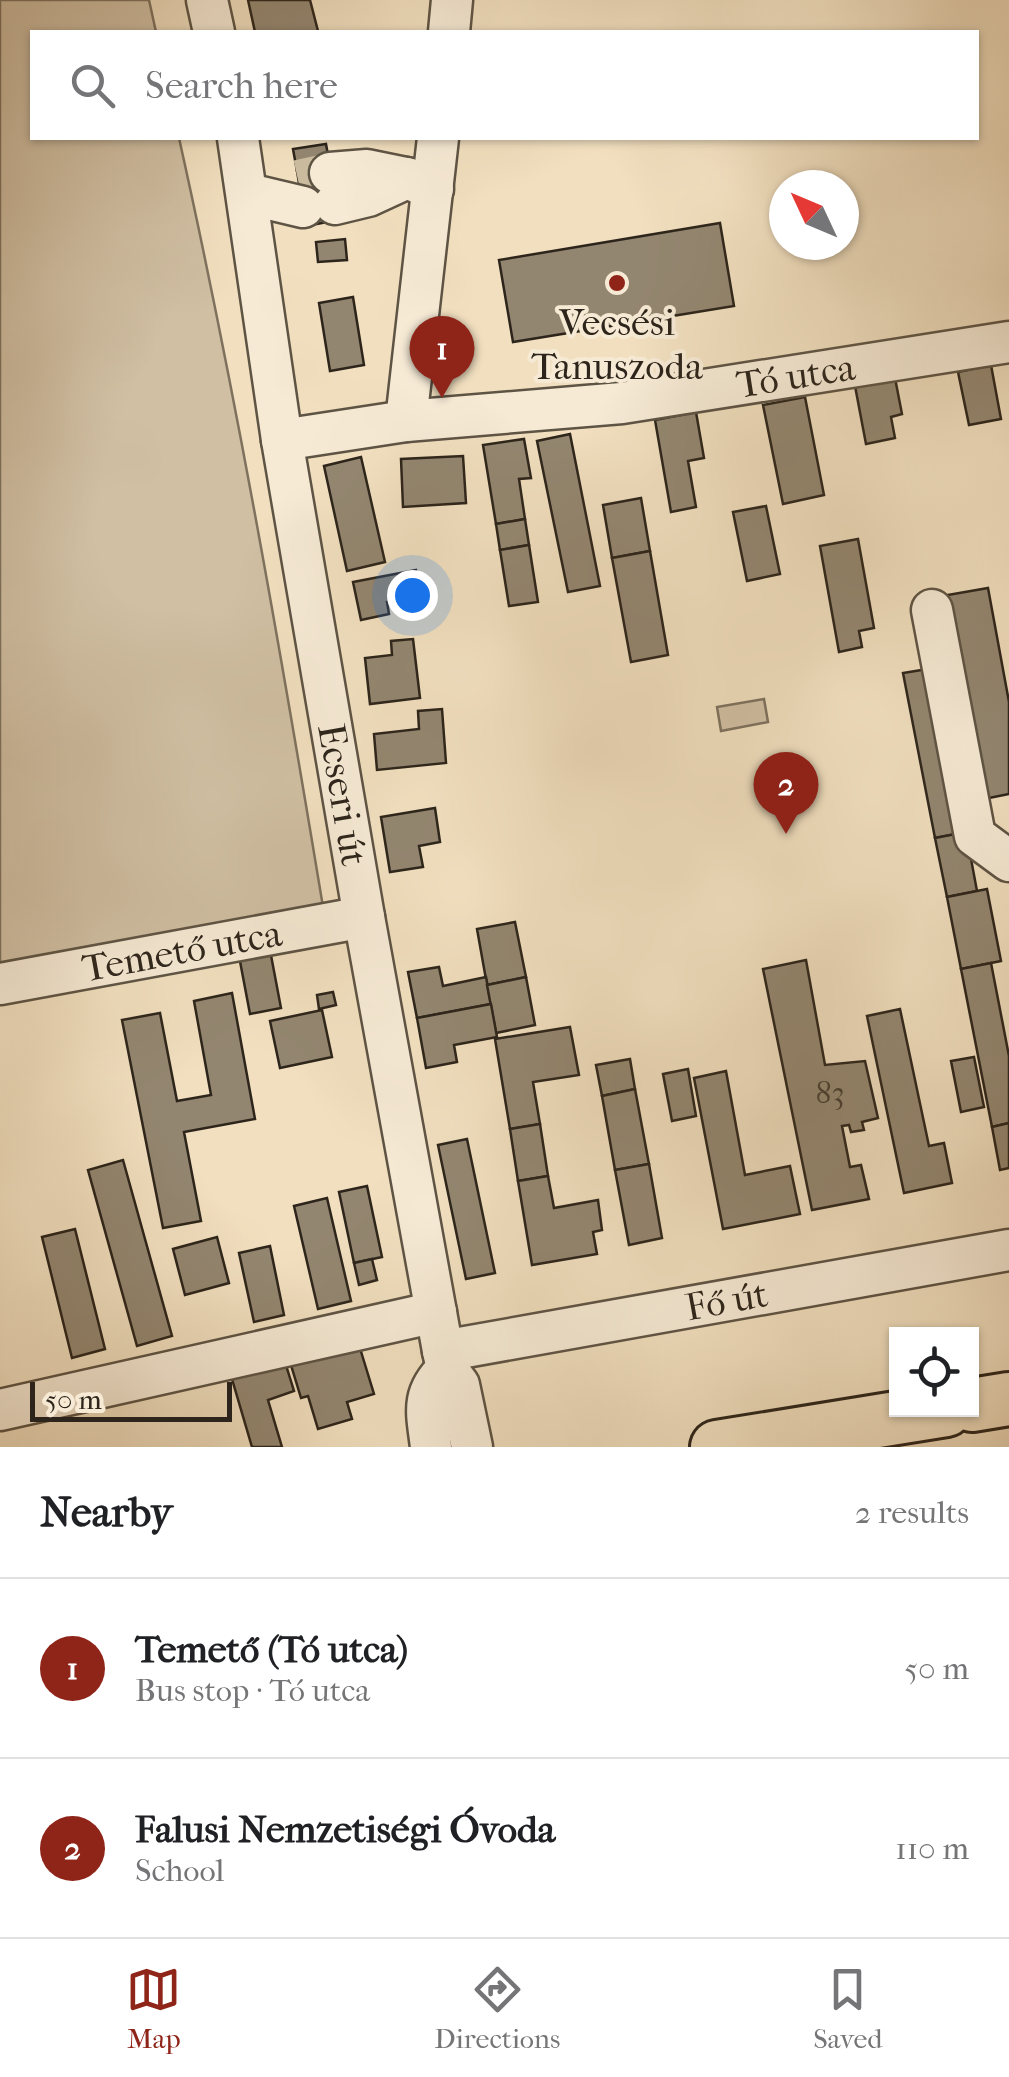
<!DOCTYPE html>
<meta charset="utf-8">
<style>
body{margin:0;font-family:"IM FELL French Canon",serif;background:#f2f2f2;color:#202124}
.controls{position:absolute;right:30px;bottom:30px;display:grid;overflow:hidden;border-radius:0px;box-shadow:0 2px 8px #0004}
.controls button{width:90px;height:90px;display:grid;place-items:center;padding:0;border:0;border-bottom:2px solid #e0e0e0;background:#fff;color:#202124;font:50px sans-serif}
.compass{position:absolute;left:769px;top:170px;width:90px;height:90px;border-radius:50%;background:#fff;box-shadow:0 2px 8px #0004;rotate:314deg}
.scale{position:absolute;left:30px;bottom:25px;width:202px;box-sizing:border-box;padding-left:10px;border:5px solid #2d251b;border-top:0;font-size:28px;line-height:35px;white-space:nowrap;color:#2d251b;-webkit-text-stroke:8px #f6ead5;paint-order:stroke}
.you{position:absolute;left:412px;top:595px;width:35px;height:35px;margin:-25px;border:8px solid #fff;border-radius:50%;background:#1a73e8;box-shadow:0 0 0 15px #1a73e833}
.badge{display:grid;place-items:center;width:65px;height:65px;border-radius:50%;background:#8f2418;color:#fff;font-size:32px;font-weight:700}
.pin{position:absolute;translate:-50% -82px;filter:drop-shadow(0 2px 5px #0008)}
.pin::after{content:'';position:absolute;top:52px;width:35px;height:30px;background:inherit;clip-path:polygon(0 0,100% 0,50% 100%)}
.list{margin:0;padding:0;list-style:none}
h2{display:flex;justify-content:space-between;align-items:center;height:130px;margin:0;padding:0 40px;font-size:42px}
h2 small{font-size:32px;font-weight:400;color:#757577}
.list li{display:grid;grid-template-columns:65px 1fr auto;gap:30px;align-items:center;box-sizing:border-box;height:180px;padding:0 40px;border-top:2px solid #e0e0e0}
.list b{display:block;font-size:38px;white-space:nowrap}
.list p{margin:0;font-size:32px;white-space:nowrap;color:#757577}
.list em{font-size:32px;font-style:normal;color:#757577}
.icon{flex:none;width:55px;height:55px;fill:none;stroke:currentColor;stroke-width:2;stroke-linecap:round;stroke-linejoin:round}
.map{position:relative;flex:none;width:1009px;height:1447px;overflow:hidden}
.search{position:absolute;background:#fff;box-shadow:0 2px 8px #0004;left:30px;right:30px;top:30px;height:110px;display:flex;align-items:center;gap:25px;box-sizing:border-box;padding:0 35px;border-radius:0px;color:#757577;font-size:38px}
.sheet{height:490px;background:#fff}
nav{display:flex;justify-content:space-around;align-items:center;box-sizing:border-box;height:140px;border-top:2px solid #e0e0e0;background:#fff;font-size:28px;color:#757577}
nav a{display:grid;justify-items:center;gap:5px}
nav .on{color:#8f2418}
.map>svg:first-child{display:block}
.green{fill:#d0bfa3;stroke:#7e725f;stroke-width:2.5}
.building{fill:#938670;stroke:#2d251b;stroke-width:2.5}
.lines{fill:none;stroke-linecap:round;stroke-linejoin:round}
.minor-tunnel{stroke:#caba9e;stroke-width:40;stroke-dasharray:40 20;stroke-linecap:butt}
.minor-casing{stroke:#5e5444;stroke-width:45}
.major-casing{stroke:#2d251b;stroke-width:58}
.minor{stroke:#f6ead5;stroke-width:40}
.major{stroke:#f1dfbf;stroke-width:52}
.poi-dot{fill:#8f2418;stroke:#f6ead5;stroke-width:4}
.labels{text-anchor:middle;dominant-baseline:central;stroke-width:8;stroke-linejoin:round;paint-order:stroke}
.number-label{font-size:32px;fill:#463d30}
.poi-label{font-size:38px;fill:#2d251b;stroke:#f6ead5}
.street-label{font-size:38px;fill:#2d251b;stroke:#f6ead5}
</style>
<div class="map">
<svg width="1009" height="1447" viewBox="0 0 1009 1447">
<rect width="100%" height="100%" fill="#f1dfbf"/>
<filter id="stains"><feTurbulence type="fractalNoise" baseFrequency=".002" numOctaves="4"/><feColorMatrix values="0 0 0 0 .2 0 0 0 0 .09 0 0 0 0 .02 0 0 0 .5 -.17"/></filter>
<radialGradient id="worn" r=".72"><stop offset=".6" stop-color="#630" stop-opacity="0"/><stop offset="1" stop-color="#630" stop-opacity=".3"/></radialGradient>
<!-- green -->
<g class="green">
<path d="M0,0H149L156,32H32V138H179C236,394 281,653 324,913L0,971Z"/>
<path d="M764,699L768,722L721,731L717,707Z"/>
</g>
<!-- building -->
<g class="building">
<path d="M248,0H310L318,31L255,32Z"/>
<path d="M326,144L330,166L297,171L293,149Z"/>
<path d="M330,166L338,220L306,226L297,171Z"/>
<path d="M720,223L734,306L513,342L499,260Z"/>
<path d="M345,239L347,260L318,262L316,242Z"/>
<path d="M353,297L364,365L330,371L319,303Z"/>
<path d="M991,365L1001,419L969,425L958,372Z"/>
<path d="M895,378L902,414L891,417L895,438L866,444L855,386Z"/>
<path d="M805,397L824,495L783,504L763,405Z"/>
<path d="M696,412L704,458L688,461L696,507L671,512L655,420Z"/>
<path d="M570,434L600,586L568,592L537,441Z"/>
<path d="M524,439L531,478L519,479L525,519L496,524L483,445Z"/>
<path d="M463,456L466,503L403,507L401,459Z"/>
<path d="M361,457L385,562L347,571L324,466Z"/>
<path d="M641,498L650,551L612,558L603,505Z"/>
<path d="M766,506L780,574L747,581L733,512Z"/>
<path d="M525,519L529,545L500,550L496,524Z"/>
<path d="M858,539L874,628L859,631L862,647L839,652L820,546Z"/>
<path d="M529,545L538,602L509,606L500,550Z"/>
<path d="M650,551L668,655L631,662L612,558Z"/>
<path d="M416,570L421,595L387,602L389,614L361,620L353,582Z"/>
<path d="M988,588L1009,702V794L979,800L942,596Z"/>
<path d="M413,639L420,698L370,704L365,658L392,655L391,641Z"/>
<path d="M934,668L966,832L935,838L903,673Z"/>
<path d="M442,709L446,763L377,770L374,734L419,729L418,711Z"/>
<path d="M435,808L440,842L419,846L423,867L390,872L381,817Z"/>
<path d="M966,832L977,891L947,897L935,838Z"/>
<path d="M987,889L1001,961L961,969L947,897Z"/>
<path d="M515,922L526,977L487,985L477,929Z"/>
<path d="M270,950L281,1008L250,1014L239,956Z"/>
<path d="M806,960L825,1065L865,1061L878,1118L862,1122L864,1130L851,1132L849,1125L842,1126L850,1167L861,1165L869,1199L812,1210L763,969Z"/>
<path d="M991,963L1009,1056V1123L992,1127L961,969Z"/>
<path d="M439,967L443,986L486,977L491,1004L417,1018L408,972Z"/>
<path d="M526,977L535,1025L496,1033L487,985Z"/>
<path d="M333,992L336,1005L319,1009L317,995Z"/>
<path d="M232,993L255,1119L184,1132L201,1221L163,1228L122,1020L160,1013L177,1101L211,1095L194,1001Z"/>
<path d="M491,1004L497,1037L454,1045L457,1062L426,1068L417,1018Z"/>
<path d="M900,1009L929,1146L944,1143L952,1183L904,1193L867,1016Z"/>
<path d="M322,1010L332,1057L280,1068L270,1021Z"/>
<path d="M570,1027L579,1075L533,1082L540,1124L510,1129L495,1039Z"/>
<path d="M974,1057L984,1107L961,1112L951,1061Z"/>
<path d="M630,1059L635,1089L602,1096L596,1065Z"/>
<path d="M688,1069L696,1116L672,1121L663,1074Z"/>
<path d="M726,1071L745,1175L790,1166L800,1214L723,1229L694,1078Z"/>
<path d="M635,1089L649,1164L615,1170L602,1096Z"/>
<path d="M1009,1123V1168L1000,1170L992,1127Z"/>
<path d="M540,1124L548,1176L518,1181L510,1129Z"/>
<path d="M467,1139L495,1273L466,1279L438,1145Z"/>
<path d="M123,1160L172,1336L137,1346L88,1170Z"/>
<path d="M649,1164L662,1238L629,1245L615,1170Z"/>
<path d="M548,1176L554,1208L598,1200L602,1230L593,1232L597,1254L532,1265L518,1181Z"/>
<path d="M367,1186L382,1257L354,1263L339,1192Z"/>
<path d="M327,1198L351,1301L318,1309L294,1206Z"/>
<path d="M75,1229L105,1349L72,1358L42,1237Z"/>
<path d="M217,1237L229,1283L185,1295L173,1249Z"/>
<path d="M270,1246L284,1315L254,1322L239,1253Z"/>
<path d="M372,1259L377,1280L359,1285L354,1263Z"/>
<path d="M359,1345L374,1394L347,1402L352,1419L318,1429L308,1396L301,1398L291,1365Z"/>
<path d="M285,1362L294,1391L268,1400L282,1447H252L232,1379Z"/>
</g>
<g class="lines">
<!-- minor-tunnel -->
<path class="minor-tunnel" d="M298,180L330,173"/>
<defs>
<g id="minor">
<path d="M207,0L214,32"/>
<path d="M449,32L452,0"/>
<path id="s1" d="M238,138L282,440L364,917L443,1351L447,1369L459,1385L472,1447"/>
<path d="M330,173L367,170L406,178"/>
<path d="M248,194L303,207"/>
<path d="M335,204L368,196L407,178L433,189"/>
<path d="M406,421L438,138"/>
<path id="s2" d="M282,440L406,421L622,403L1009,342"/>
<path d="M932,610L975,836L1009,861"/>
<path id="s3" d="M0,984L364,917"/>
<path id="s4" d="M443,1351L1009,1250"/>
<path d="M0,1410L436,1312"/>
<path d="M431,1447C427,1413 420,1395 447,1369"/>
</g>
<g id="major">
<path d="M972,1405L1009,1399"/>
<path d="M717,1447L946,1410"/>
</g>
</defs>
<!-- minor casing -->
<use href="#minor" class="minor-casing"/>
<!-- major casing -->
<use href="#major" class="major-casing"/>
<!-- minor -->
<use href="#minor" class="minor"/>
<!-- major -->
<use href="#major" class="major"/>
</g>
<!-- markers -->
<circle class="poi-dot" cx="617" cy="283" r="10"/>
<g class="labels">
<!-- number labels -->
<g class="number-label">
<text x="830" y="1092">83</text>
</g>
<!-- poi labels -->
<g class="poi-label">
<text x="617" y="322">Vecsési<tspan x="617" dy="44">Tanuszoda</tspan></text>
</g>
<!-- street labels -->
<g class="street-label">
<text stroke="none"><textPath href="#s2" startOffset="518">Tó utca</textPath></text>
<text stroke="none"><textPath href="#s1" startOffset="665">Ecseri út</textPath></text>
<text stroke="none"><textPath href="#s3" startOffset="185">Temető utca</textPath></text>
<text stroke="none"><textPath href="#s4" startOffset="288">Fő út</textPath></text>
</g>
</g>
<rect width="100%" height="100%" filter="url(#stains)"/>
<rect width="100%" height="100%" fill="url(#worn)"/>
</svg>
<div class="controls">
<button><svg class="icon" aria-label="locate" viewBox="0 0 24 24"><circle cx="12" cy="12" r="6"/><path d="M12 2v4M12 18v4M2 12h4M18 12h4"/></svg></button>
</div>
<svg class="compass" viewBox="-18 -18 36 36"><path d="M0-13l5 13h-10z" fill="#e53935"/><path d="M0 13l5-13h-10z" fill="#757577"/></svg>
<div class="scale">50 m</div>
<div class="you"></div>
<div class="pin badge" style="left:442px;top:398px">1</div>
<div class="pin badge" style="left:786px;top:834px">2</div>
<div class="search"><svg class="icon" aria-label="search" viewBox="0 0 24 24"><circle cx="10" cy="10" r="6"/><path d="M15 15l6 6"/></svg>Search here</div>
</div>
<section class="sheet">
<h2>Nearby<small>2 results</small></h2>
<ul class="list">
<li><span class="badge">1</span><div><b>Temető (Tó utca)</b><p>Bus stop · Tó utca</p></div><em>50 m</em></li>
<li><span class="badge">2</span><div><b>Falusi Nemzetiségi Óvoda</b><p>School</p></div><em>110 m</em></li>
</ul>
</section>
<nav>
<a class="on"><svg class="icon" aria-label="map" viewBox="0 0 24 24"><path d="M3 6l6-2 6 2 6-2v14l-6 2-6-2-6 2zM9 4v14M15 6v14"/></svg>Map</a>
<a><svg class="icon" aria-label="directions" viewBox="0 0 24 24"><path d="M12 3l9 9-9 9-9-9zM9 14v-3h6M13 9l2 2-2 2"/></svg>Directions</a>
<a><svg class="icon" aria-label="saved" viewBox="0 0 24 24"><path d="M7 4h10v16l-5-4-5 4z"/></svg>Saved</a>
</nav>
